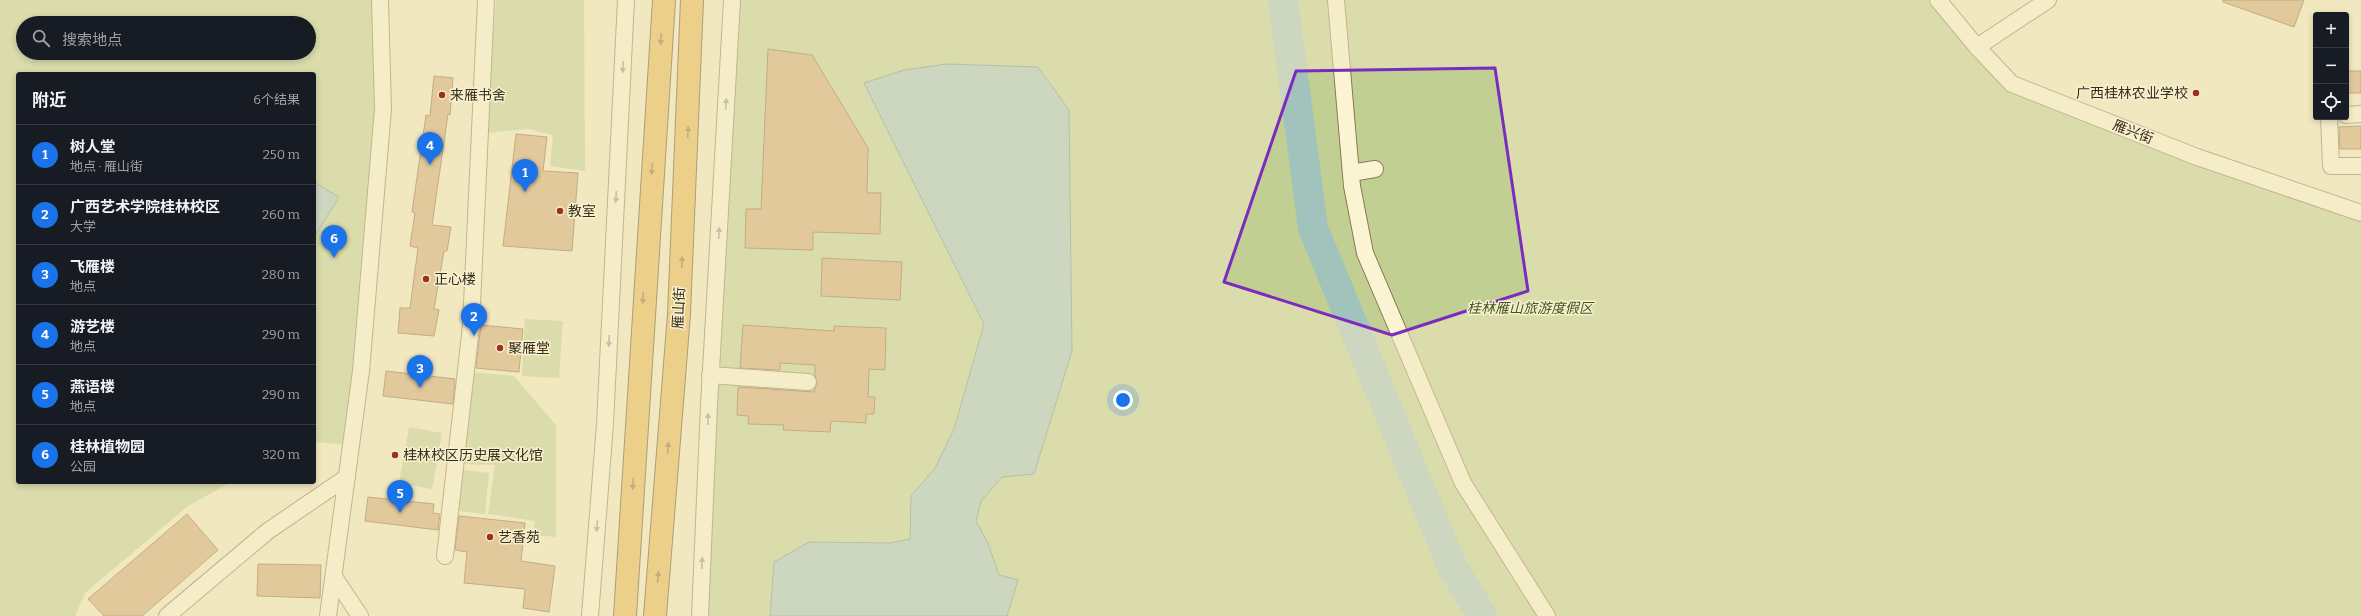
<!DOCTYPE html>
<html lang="zh">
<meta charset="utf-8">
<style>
body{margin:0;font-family:Bitter,"Noto Sans SC",serif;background:#20242c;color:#f1f3f6}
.controls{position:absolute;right:12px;top:12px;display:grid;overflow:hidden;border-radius:4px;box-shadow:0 2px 6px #0003}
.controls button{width:36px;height:36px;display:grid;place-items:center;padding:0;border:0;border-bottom:1px solid #363941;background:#171b24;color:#f1f3f6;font:20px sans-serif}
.you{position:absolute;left:1123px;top:400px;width:14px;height:14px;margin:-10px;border:3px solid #fff;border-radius:50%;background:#1a73e8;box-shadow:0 0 0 6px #1a73e833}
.badge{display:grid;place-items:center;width:26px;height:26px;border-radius:50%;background:#1a73e8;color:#fff;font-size:13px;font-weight:700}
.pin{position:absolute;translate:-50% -33px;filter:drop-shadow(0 1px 2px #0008)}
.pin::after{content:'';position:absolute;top:21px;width:14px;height:12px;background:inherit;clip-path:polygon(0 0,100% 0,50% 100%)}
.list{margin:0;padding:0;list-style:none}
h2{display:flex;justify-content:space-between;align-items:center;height:52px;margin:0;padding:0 16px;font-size:17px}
h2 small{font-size:13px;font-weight:400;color:#9ea1a6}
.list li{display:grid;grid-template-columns:26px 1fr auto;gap:12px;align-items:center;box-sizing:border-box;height:60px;padding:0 16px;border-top:1px solid #363941}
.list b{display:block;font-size:15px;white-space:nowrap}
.list p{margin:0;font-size:13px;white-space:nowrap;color:#9ea1a6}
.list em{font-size:13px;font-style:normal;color:#9ea1a6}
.icon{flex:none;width:22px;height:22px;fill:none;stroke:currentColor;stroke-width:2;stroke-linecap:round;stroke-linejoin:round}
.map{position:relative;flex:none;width:2361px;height:616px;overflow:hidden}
.search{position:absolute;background:#171b24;box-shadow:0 2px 6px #0003;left:16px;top:16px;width:300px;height:44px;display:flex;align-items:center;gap:10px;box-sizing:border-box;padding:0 14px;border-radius:22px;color:#9ea1a6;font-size:15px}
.panel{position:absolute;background:#171b24;box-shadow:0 2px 6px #0003;left:16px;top:72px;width:300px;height:412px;border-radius:4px}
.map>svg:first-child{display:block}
.green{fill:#c1cf92;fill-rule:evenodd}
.water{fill:#a2c2bc;stroke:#69918b}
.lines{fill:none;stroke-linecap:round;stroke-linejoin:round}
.river{stroke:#a2c2bc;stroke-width:30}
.building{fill:#d1a572;stroke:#8b643a}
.minor-casing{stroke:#8a7856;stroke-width:18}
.highway-casing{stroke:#58452b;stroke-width:24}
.minor{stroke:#fbf4d3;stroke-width:16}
.highway{stroke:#e6b449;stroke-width:22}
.oneway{fill:#876a30}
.oneway2{fill:#9a9078}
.marked{fill:none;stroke:#7b2cbf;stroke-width:3;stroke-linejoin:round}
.poi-dot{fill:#9d3022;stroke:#f8f1cf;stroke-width:1.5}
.labels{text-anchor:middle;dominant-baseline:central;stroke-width:3;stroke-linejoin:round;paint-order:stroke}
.poi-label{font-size:14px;fill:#392d1c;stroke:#f8f1cf;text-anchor:start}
.street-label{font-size:14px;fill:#392d1c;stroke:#f8f1cf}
.park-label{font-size:14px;font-style:italic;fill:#435721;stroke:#f8f1cf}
</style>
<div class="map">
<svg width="2361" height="616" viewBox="0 0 2361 616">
<rect width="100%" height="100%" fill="#f1e8bf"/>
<!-- green -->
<g class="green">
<path d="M0,0H373L379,94L348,445L314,442V74H18V482H231L188,506L85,593L75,616H0ZM23,23H309V53H23Z"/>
<path d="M496,0H584L585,171L550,166L553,135L528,129L485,133Z"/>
<path d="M732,0H1938L2012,84L2361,213V616H700Z"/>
<path d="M525,319L563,321L559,378L522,376Z"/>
<path d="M472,372L514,376L556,425V537L533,535L535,521L488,514L495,465L461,464Z"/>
<path d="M409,427L442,433L432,489L399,483Z"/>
<path d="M463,470L489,473L485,514L459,511Z"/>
</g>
<!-- water -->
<g class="water">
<path d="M947,64L1038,67L1069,110L1072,351L1034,474L1002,477L981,501L976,521L988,543L999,575L1018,580L1007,616H770L774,562L809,542L891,543L910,539L911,496L935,468L954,429L984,324L864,83L904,70Z"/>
<path d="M314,182L339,197L315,236L314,235Z"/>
</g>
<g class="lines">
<!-- river -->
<path class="river" d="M1283,0L1313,228L1452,566L1482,616"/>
</g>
<!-- building -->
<g class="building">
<path d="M2223,0H2304L2294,27L2223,2Z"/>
<path d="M768,49L812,55L868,148L867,193H881L880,234L813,232V250L745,248L746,209H761Z"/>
<rect x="2346" y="71" width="15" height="22"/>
<path d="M434,76L453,78L450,115L448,114L432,225L451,227L447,251H444L434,309L439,310L434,336L398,333L400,308H410L418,248L410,246L415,213L412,212L426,115L430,116Z"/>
<path d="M2361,126V149H2340L2339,127Z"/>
<path d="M516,134L547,137L543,171L578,173L572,251L503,246Z"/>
<path d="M822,258L902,262L900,300L821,296Z"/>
<path d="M481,325L523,329L519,372L476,368Z"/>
<path d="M743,325L834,331V326L886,328L885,370L869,369L868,397H875L874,414H866V423L831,421L830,432L783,430L784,425L748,424L749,416L737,415L738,387L814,392L817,382L815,376V365L780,363V370L740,368Z"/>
<path d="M386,371L455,379L453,404L383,396Z"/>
<path d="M368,497L434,504L433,513L440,514L438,530L365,521Z"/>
<path d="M187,514L218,550L142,616H104L88,599Z"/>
<path d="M459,516L525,523L521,561L555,566L549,612L523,608L525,589L464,583L467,552L455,550Z"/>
<path d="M258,564L321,565L320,598L257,596Z"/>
</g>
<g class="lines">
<defs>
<g id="minor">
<path d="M1336,0L1352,186L1365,253L1463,483L1547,616"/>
<path d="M1938,0L1977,47L2012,84L2197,157L2361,213"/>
<path d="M1977,47L2048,0"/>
<path d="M2346,115L2361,114"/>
<path d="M2329,117L2331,166H2361"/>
<path d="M1351,173L1375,169"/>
<path d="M710,375L808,382"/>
<path d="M445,556L471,326L486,0"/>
<path d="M334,577L360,616"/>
<path d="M167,616L268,531L347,477"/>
<path d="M328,616L361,371L383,109L380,0"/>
<path d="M590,616L605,424L626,0"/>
<path d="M700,616L709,405L732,0"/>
</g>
<g id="highway">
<path d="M625,616L664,0"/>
<path d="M655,616L679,314L692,0"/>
</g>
</defs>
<!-- minor casing -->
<use href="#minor" class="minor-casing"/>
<!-- highway casing -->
<use href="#highway" class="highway-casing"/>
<!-- minor -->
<use href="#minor" class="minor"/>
<!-- highway -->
<use href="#highway" class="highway"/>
</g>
<!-- one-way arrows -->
<defs><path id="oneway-solid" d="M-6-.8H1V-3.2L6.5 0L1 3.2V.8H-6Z"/></defs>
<g class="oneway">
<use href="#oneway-solid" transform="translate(661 39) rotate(94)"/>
<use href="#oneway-solid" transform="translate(688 132) rotate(-87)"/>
<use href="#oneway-solid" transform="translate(652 169) rotate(94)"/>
<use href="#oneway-solid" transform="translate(682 262) rotate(-87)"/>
<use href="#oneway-solid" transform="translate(643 298) rotate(93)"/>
<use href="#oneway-solid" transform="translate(668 448) rotate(-85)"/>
<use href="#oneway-solid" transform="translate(633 484) rotate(93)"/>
<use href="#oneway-solid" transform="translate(658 577) rotate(-85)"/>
</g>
<g class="oneway2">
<use href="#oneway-solid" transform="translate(623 67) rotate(93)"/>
<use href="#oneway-solid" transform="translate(726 104) rotate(-87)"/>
<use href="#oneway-solid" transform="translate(616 197) rotate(93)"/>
<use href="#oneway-solid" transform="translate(719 233) rotate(-87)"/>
<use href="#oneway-solid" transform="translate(609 341) rotate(93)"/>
<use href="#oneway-solid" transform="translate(708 419) rotate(-88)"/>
<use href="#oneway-solid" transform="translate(597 526) rotate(94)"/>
<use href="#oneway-solid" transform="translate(702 563) rotate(-88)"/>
</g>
<!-- marked area -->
<path d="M0 0H2361V616H0ZM1495,68L1528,291L1392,335L1224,282L1296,71Z" fill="#f1e8bf" fill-opacity=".55" fill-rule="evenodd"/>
<path class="marked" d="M1495,68L1528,291L1392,335L1224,282L1296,71Z"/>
<!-- markers -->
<g class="poi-dot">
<circle cx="2196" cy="93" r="4"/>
<circle cx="442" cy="95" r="4"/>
<circle cx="560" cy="211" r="4"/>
<circle cx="426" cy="279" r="4"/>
<circle cx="500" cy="348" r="4"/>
<circle cx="395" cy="455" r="4"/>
<circle cx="490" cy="537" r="4"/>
</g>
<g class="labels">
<!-- poi labels -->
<g class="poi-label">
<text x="2188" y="93" text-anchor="end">广西桂林农业学校</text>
<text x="450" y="95">来雁书舍</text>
<text x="568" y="211">教室</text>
<text x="434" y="279">正心楼</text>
<text x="508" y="348">聚雁堂</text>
<text x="403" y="455">桂林校区历史展文化馆</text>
<text x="498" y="537">艺香苑</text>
</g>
<!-- street labels -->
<g class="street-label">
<text transform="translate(2133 132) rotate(21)">雁兴街</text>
<text transform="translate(679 308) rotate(-87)">雁山街</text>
</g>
<!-- park labels -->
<g class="park-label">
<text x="1530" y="308">桂林雁山旅游度假区</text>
</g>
</g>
</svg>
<div class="controls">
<button>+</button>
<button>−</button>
<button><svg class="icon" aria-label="locate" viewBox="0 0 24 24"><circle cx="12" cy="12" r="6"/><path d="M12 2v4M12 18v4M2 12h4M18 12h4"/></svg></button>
</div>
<div class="you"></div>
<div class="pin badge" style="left:525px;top:192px">1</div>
<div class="pin badge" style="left:474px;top:336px">2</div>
<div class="pin badge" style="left:420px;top:388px">3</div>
<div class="pin badge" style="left:430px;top:165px">4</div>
<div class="pin badge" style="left:400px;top:513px">5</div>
<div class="pin badge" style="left:334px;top:258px">6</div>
<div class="search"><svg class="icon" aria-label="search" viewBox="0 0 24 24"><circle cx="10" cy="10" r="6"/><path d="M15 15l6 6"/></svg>搜索地点</div>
<section class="panel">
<h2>附近<small>6个结果</small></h2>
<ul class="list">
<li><span class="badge">1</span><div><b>树人堂</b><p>地点 · 雁山街</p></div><em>250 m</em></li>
<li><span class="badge">2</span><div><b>广西艺术学院桂林校区</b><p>大学</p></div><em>260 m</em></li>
<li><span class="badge">3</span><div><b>飞雁楼</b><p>地点</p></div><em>280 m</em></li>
<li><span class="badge">4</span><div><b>游艺楼</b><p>地点</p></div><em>290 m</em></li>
<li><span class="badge">5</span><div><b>燕语楼</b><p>地点</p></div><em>290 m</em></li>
<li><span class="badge">6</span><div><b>桂林植物园</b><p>公园</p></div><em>320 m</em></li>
</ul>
</section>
</div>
